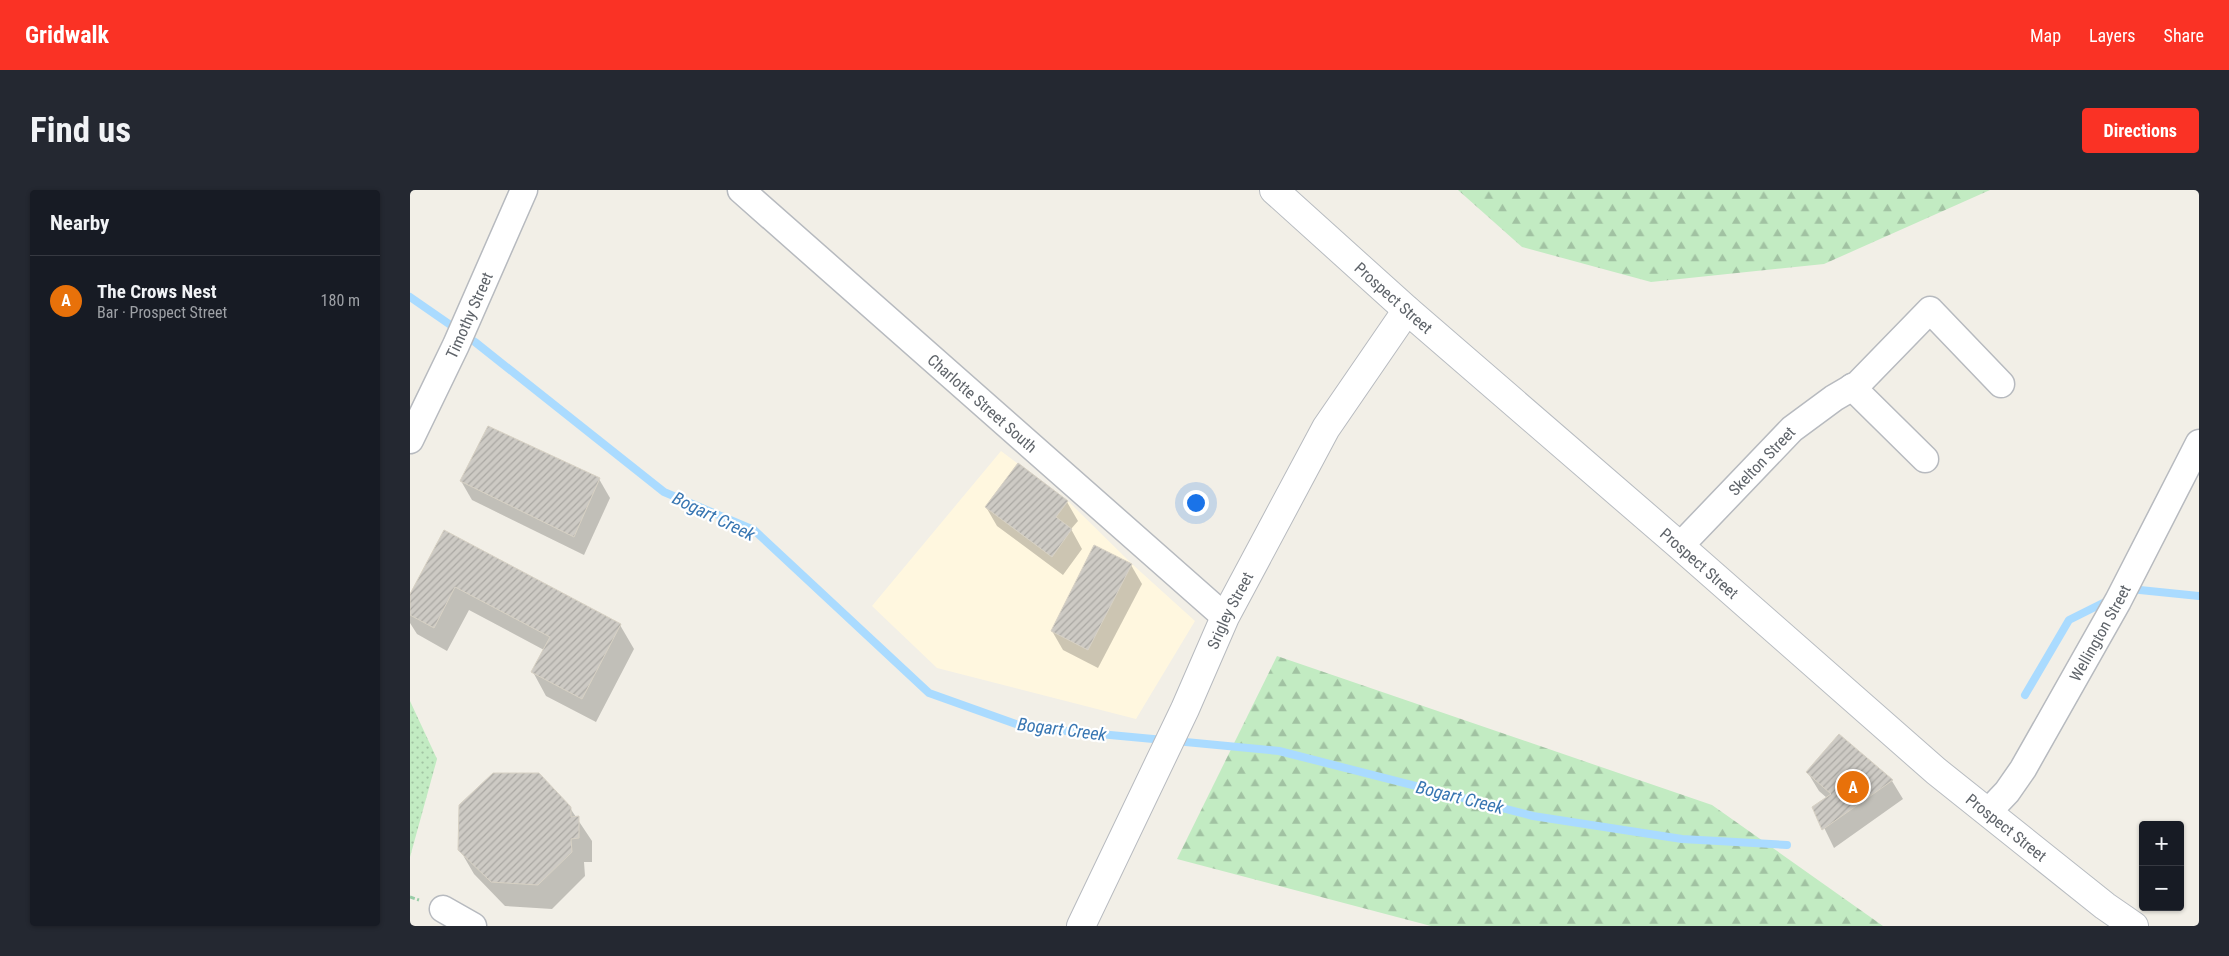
<!DOCTYPE html>
<meta charset="utf-8">
<style>
body{margin:0;font-family:"Roboto Condensed",sans-serif;background:#242831;color:#f1f3f6}
.controls{position:absolute;right:15px;bottom:15px;display:grid;overflow:hidden;border-radius:5px;box-shadow:0 1px 4px #0004}
.controls button{width:45px;height:45px;display:grid;place-items:center;padding:0;border:0;border-bottom:1px solid #363941;background:#171b24;color:#f1f3f6;font:25px sans-serif}
.you{position:absolute;left:785px;top:312px;width:18px;height:18px;margin:-12px;border:4px solid #fff;border-radius:50%;background:#1a73e8;box-shadow:0 0 0 8px #1a73e833}
.badge{display:grid;place-items:center;width:32px;height:32px;border-radius:50%;background:#fa3225;color:#fff;font-size:16px;font-weight:700}
.pin{position:absolute;translate:-50% -50%;border:2px solid #fff;box-shadow:0 1px 5px #0006}
.list{margin:0;padding:0;list-style:none}
h2{display:flex;justify-content:space-between;align-items:center;height:65px;margin:0;padding:0 20px;font-size:21px}
h2 small{font-size:16px;font-weight:400;color:#9ea1a6}
.list li{display:grid;grid-template-columns:32px 1fr auto;gap:15px;align-items:center;box-sizing:border-box;height:90px;padding:0 20px;border-top:1px solid #363941}
.list b{display:block;font-size:19px;white-space:nowrap}
.list p{margin:0;font-size:16px;white-space:nowrap;color:#9ea1a6}
.list em{font-size:16px;font-style:normal;color:#9ea1a6}
.map{position:relative;flex:none;width:1789px;height:736px;overflow:hidden;border-radius:5px}
header{display:flex;align-items:center;gap:30px;box-sizing:border-box;height:70px;padding:0 25px;background:#fa3225;color:#fff}
header strong{font-size:24px}
nav{display:flex;gap:28px;margin-inline-start:auto;font-size:18px}
.intro{display:flex;align-items:center;justify-content:space-between;box-sizing:border-box;height:120px;padding:0 30px}
h1{margin:0;font-size:35px}
.button{padding:12px 22px;border-radius:5px;background:#fa3225;color:#fff;font-size:18px;font-weight:700}
main{display:flex;gap:30px;padding:0 30px}
aside{flex:1;background:#171b24;border-radius:5px;box-shadow:0 1px 4px #0004}
.map>svg:first-child{display:block}
.commercial{fill:#fff7df}
.forest{fill:url(#forest-firs)}
.park{fill:url(#park-dots)}
.shadow{fill:#0003}
.lines{fill:none;stroke-linecap:round;stroke-linejoin:round}
.stream{stroke:#aadbff;stroke-width:8}
.building{fill:url(#building-hatch);stroke:#d7d1c4}
.minor-casing{stroke:#b7babf;stroke-width:29}
.tertiary-casing{stroke:#b7babf;stroke-width:30}
.secondary-casing{stroke:#b8bcc1;stroke-width:30}
.path{stroke:#99cda8;stroke-width:3;stroke-dasharray:5 2.5;stroke-linecap:butt}
.minor{stroke:#fff;stroke-width:26}
.tertiary{stroke:#fff;stroke-width:28}
.secondary{stroke:#fff;stroke-width:28}
.labels{text-anchor:middle;dominant-baseline:central;stroke-width:4.5;stroke-linejoin:round;paint-order:stroke}
.street-label{font-size:16px;fill:#5e6369;stroke:#fff}
.water-label{font-size:18px;font-style:italic;fill:#3876b2;stroke:#fff}
</style>
<header>
<strong>Gridwalk</strong>
<nav><a>Map</a><a>Layers</a><a>Share</a></nav>
</header>
<div class="intro"><h1>Find us</h1><a class="button">Directions</a></div>
<main>
<aside>
<h2>Nearby<small></small></h2>
<ul class="list">
<li><span class="badge" style="background:#e8710a">A</span><div><b>The Crows Nest</b><p>Bar · Prospect Street</p></div><em>180 m</em></li>
</ul>
</aside>
<div class="map">
<svg width="1789" height="736" viewBox="0 0 1789 736">
<defs>
<pattern id="forest-firs" width="22" height="20" patternUnits="userSpaceOnUse" patternTransform="scale(1.25)"><rect width="22" height="20" fill="#c2ebc2"/><path d="M5 1l3.5 6h-7zM16 11l3.5 6h-7z" fill="#a1c2a2"/></pattern>
<pattern id="park-dots" width="8" height="8" patternUnits="userSpaceOnUse" patternTransform="scale(1.25)"><rect width="8" height="8" fill="#c2ebc2"/><path d="M2 2h.1M6 6h.1" fill="none" stroke="#a1c2a2" stroke-width="1.8" stroke-linecap="round"/></pattern>
<pattern id="building-hatch" width="6" height="6" patternUnits="userSpaceOnUse" patternTransform="scale(1.25)"><rect width="6" height="6" fill="#cdcac4"/><path d="M-1 1l2-2M0 6l6-6M5 7l2-2" fill="none" stroke="#aaa8a3"/></pattern>
</defs>
<rect width="100%" height="100%" fill="#f2efe7"/>
<!-- commercial -->
<path class="commercial" d="M591,261L658,311L722,374L785,431L726,529L527,478L462,416Z"/>
<!-- forest -->
<g class="forest">
<path d="M1048,0H1580L1414,74L1241,92L1112,57Z"/>
<path d="M867,466L1302,615L1473,736H1021L767,669Z"/>
</g>
<!-- park -->
<path class="park" d="M0,511L27,569L0,667Z"/>
<!-- shadow -->
<g class="shadow">
<path d="M189,289L200,308L174,365L62,310L51,291Z"/>
<path d="M657,312L668,331L661,339L672,359L653,385L587,336L576,317Z"/>
<path d="M34,342L210,435L224,459L186,532L136,506L123,482L134,460L59,420L37,461L7,444L0,433V407Z"/>
<path d="M721,375L732,394L688,478L653,460L642,441Z"/>
<path d="M1429,546L1482,591L1493,609L1424,658L1404,617L1417,608L1409,601L1398,583Z"/>
<path d="M160,618L182,651V672H174L175,686L142,719L95,716L64,684L50,660Z"/>
</g>
<g class="lines">
<!-- stream -->
<g class="stream">
<path d="M0,107L65,152L254,302L344,340L519,503L614,537L754,550"/>
<path d="M1720,399L1789,406"/>
<path d="M1615,505L1659,430L1701,409"/>
<path d="M765,551L869,561L1123,626L1272,649L1377,655"/>
</g>
</g>
<!-- building -->
<g class="building">
<path d="M78,236L190,288L164,347L50,291Z"/>
<path d="M608,273L658,311L646,327L662,339L642,367L575,317Z"/>
<path d="M34,340L211,434L172,509L121,482L140,447L45,397L24,438L0,425V404Z"/>
<path d="M684,355L722,374L678,460L641,441Z"/>
<path d="M1429,544L1483,590L1412,640L1402,617L1421,604L1396,582Z"/>
<path d="M83,583H129L161,617V627L169,626V648L161,649L162,662L128,695L81,692L48,660L49,615Z"/>
</g>
<g class="lines">
<defs>
<g id="minor">
<path id="s1" d="M331,0L815,427"/>
<path d="M1442,197L1515,269"/>
<path id="s2" d="M0,250L46,155L114,0"/>
<path id="s3" d="M1270,356L1382,239L1424,208L1448,194L1520,120L1591,194"/>
<path id="s4" d="M1578,622L1597,602L1613,579L1708,411L1789,253"/>
<path d="M33,719L63,736"/>
</g>
<g id="tertiary">
<path id="s5" d="M671,736L775,519L815,427L916,238L997,120"/>
</g>
<g id="secondary">
<path id="s6" d="M864,0L997,120L1270,356L1526,581L1695,716L1724,736"/>
</g>
</defs>
<!-- minor casing -->
<use href="#minor" class="minor-casing"/>
<!-- tertiary casing -->
<use href="#tertiary" class="tertiary-casing"/>
<!-- secondary casing -->
<use href="#secondary" class="secondary-casing"/>
<!-- path -->
<path class="path" d="M0,707L9,710"/>
<!-- minor -->
<use href="#minor" class="minor"/>
<!-- tertiary -->
<use href="#tertiary" class="tertiary"/>
<!-- secondary -->
<use href="#secondary" class="secondary"/>
</g>
<g class="labels">
<!-- street labels -->
<g class="street-label">
<text stroke="none"><textPath href="#s6" startOffset="161">Prospect Street</textPath></text>
<text stroke="none"><textPath href="#s2" startOffset="138">Timothy Street</textPath></text>
<text stroke="none"><textPath href="#s1" startOffset="322">Charlotte Street South</textPath></text>
<text stroke="none"><textPath href="#s3" startOffset="118">Skelton Street</textPath></text>
<text stroke="none"><textPath href="#s6" startOffset="566">Prospect Street</textPath></text>
<text stroke="none"><textPath href="#s5" startOffset="349">Srigley Street</textPath></text>
<text stroke="none"><textPath href="#s4" startOffset="212">Wellington Street</textPath></text>
<text stroke="none"><textPath href="#s6" startOffset="971">Prospect Street</textPath></text>
</g>
<!-- water labels -->
<g class="water-label">
<text transform="translate(304 326) rotate(26)">Bogart Creek</text>
<text transform="translate(652 539) rotate(7)">Bogart Creek</text>
<text transform="translate(1050 607) rotate(14)">Bogart Creek</text>
</g>
</g>
</svg>
<div class="controls">
<button>+</button>
<button>−</button>
</div>
<div class="you"></div>
<div class="pin badge" style="left:1443px;top:597px;background:#e8710a">A</div>
</div>
</main>
